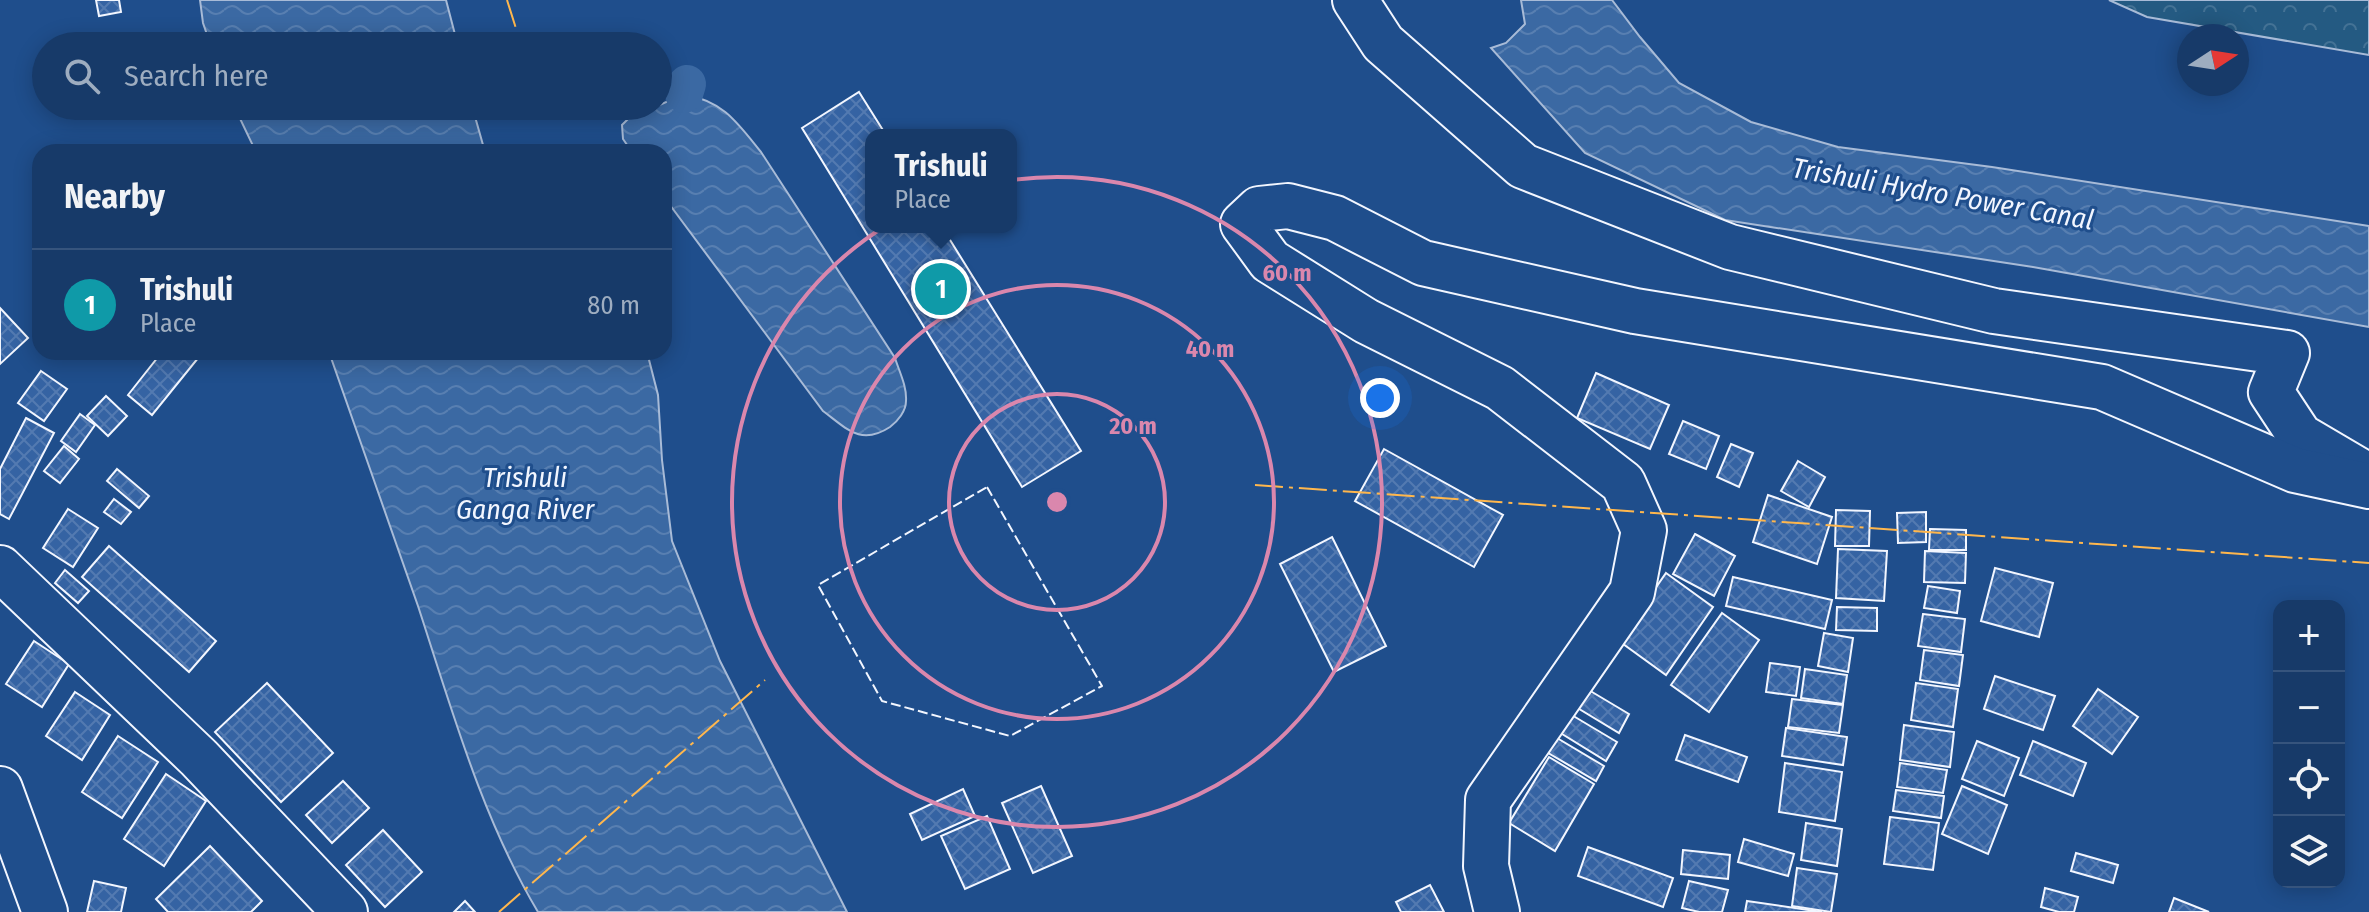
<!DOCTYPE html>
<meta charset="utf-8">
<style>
body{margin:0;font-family:"Fira Sans Condensed",sans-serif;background:#20416f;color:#f1f3f6}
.controls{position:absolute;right:24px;bottom:24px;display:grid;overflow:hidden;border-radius:16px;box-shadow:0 4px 20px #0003}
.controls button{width:72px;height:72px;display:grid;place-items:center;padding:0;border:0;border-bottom:2px solid #36547d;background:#173a69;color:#f1f3f6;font:40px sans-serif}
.compass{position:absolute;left:2177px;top:24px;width:72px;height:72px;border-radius:50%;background:#173a69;box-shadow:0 4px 20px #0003;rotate:78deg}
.you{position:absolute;left:1380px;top:398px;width:28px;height:28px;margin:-20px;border:6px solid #fff;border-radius:50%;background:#1a73e8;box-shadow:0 0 0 12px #1a73e833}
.badge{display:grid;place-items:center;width:52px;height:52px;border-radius:50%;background:#e69b98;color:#fff;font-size:26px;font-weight:700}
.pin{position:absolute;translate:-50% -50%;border:4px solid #fff;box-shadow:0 2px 8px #0006}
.popup{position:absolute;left:865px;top:129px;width:152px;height:104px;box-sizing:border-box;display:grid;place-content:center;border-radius:16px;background:#173a69;filter:drop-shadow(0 2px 6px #0005);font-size:26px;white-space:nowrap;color:#9eadc0}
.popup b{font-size:30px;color:#f1f3f6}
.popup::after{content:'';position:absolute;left:50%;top:100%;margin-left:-16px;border:16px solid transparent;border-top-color:#173a69}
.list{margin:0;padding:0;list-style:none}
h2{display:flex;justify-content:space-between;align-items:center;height:104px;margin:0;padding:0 32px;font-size:34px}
h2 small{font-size:26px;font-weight:400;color:#9eadc0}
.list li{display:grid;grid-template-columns:52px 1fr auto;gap:24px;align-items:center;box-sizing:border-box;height:112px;padding:0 32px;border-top:2px solid #36547d}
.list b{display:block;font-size:30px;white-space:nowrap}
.list p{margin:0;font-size:26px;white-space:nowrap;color:#9eadc0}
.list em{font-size:26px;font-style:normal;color:#9eadc0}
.icon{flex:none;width:44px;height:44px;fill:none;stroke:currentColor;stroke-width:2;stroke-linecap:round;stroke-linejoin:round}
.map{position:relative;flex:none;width:2369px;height:912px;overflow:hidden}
.search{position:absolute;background:#173a69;box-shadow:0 4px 20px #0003;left:32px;top:32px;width:640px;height:88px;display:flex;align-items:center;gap:20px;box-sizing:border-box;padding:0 28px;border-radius:44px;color:#9eadc0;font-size:30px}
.panel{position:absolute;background:#173a69;box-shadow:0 4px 20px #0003;left:32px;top:144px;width:640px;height:216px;border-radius:24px}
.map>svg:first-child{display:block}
.forest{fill:url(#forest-crowns);stroke:#a8bbd7;stroke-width:2}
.water{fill:url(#water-waves);stroke:#a8bbd7;stroke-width:2}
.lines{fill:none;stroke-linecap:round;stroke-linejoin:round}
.canal{stroke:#3b69a3;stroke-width:38}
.building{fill:url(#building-cross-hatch);stroke:#f2f6ff;stroke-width:2}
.secondary-casing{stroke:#f2f6ff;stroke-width:48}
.primary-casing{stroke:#f2f6ff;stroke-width:48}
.secondary{stroke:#1f4e8c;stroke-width:44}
.primary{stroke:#1f4e8c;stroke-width:44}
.fence{stroke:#f2f6ff;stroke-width:2;stroke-dasharray:10 4;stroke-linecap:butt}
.power{stroke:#ffb74d;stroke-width:2;stroke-dasharray:28 6 4 6;stroke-linecap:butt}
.ring{fill:none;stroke:#da87ad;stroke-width:4}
.labels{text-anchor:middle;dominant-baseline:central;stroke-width:6;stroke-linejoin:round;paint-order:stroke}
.water-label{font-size:28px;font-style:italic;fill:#f2f6ff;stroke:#1f4e8c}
.centre{fill:#da87ad;stroke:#1f4e8c;stroke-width:4}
.ring-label{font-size:24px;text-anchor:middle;font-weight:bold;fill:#da87ad;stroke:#1f4e8c;stroke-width:6;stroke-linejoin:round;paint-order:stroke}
</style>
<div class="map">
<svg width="2369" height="912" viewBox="0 0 2369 912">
<defs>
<pattern id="forest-crowns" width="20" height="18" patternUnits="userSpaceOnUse" patternTransform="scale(2)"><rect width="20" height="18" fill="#245a82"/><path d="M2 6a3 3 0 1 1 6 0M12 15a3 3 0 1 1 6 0" fill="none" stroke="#447295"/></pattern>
<pattern id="water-waves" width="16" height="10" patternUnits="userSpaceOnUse" patternTransform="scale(2)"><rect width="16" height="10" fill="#3b69a3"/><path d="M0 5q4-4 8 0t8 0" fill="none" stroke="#587fb1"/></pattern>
<pattern id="building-cross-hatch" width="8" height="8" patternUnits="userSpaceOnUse" patternTransform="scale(2)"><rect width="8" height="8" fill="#3563a3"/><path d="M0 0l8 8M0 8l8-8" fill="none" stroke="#537ab1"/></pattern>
</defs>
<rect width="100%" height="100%" fill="#1f4e8c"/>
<!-- forest -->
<path class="forest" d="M2109,0H2369V55L2147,17Z"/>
<!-- water -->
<g class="water">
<path d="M200,0H446L458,46H211L203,23Z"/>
<path d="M1521,0H1612L1640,37L1679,83L1751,122L1838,147L1992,167L2369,226V327L2033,267L1725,220L1585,153L1491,48L1506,43L1525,24Z"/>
<path d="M684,94C724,102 736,121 761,152L895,358C899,371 907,386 906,401C906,411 898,421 890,427C861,446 847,429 823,411L664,197V152H632L623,139L622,125L628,119Z"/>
<path d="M234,106H472L485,152H256Z"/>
<path d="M329,352H647L658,395L662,460L672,541L720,661L847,912H538C482,818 452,710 418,606C389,521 358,437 329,352Z"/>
</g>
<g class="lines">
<!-- canal -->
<path class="canal" d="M684,94L687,84"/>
</g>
<!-- building -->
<g class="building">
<path d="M96,0H119L121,12L99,16Z"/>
<path d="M859,92L886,135H871V227H942L1081,451L1022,487L802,128Z"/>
<path d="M0,308L28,338L0,364Z"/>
<path d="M162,352H203L152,415L128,395Z"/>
<path d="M41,371L67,389L44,421L18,403Z"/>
<path d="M1596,373L1669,405L1650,449L1577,418Z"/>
<path d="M106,396L127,416L108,436L87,416Z"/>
<path d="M80,414L95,425L76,452L61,441Z"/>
<path d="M26,418L54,433L9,519L0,514V469Z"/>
<path d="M1683,421L1719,436L1706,469L1669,454Z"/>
<path d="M1731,444L1753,453L1739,487L1717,477Z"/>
<path d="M64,446L79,459L60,483L44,471Z"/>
<path d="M1384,449L1503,515L1474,567L1355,501Z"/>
<path d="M1798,461L1825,477L1809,507L1781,491Z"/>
<path d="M117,469L149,496L139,508L107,481Z"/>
<path d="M1768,495L1832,517L1817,564L1753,542Z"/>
<path d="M114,499L131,512L121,524L104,512Z"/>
<path d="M68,509L98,528L73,567L43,548Z"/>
<path d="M1836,510L1870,511L1869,546H1835Z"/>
<path d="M1926,512V542L1898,543L1897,513Z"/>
<path d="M1930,529L1966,530V550H1929Z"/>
<path d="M1695,534L1735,556L1714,596L1673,574Z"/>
<path d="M1332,537L1386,646L1334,672L1280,564Z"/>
<path d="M109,546L216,641L189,672L82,577Z"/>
<path d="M1838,549L1887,551L1884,601L1836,598Z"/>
<path d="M1925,551L1966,553L1965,583L1924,582Z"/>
<path d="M1995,568L2053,583L2039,637L1981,621Z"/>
<path d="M65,570L89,591L78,603L55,583Z"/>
<path d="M1666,573L1713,607L1666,675L1619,641Z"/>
<path d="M1733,577L1832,600L1825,629L1726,606Z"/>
<path d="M1928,586L1960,591L1957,613L1924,608Z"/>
<path d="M1837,607L1877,608V631L1836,630Z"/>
<path d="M1722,613L1759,640L1709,712L1671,685Z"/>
<path d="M1923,614L1965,619L1961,652L1918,646Z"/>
<path d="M1824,633L1853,638L1848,672L1818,666Z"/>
<path d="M34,641L69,664L42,707L6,684Z"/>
<path d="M1924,650L1963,655L1959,686L1920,680Z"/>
<path d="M1770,663L1800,667L1796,696L1766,692Z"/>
<path d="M1805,669L1847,675L1843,704L1801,698Z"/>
<path d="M1995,676L2055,696L2043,730L1984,709Z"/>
<path d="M267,683L333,753L281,802L215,732Z"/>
<path d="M1577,683L1629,714L1619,733L1566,701Z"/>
<path d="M1916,683L1958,689L1953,727L1911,720Z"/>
<path d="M2098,689L2138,717L2112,754L2073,726Z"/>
<path d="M75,692L110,715L82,760L46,736Z"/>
<path d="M1792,699L1843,705L1839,733L1788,727Z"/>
<path d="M1565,711L1617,742L1606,761L1554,729Z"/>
<path d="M1904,725L1954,732L1950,767L1900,760Z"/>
<path d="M1786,728L1847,737L1843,765L1782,756Z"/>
<path d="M1552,735L1604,766L1596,781L1543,750Z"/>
<path d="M1685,735L1747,757L1738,782L1676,760Z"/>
<path d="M118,736L158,762L122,818L82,792Z"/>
<path d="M1977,741L2019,758L2004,796L1962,779Z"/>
<path d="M2033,741L2086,763L2073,796L2020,775Z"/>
<path d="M1549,757L1594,784L1555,851L1509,823Z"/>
<path d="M1785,763L1842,772L1835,821L1779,812Z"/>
<path d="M1900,763L1947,770L1943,793L1897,787Z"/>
<path d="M166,774L206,801L164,866L124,839Z"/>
<path d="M343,781L369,808L332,843L306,815Z"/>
<path d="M1041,786L1072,856L1033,873L1002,803Z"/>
<path d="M1962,786L2007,805L1988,854L1942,834Z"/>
<path d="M963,789L975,816L922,840L910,814Z"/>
<path d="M1896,790L1944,796L1941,818L1893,811Z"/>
<path d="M987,816L1010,869L965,889L941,836Z"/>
<path d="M1890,817L1939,823L1933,870L1884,864Z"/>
<path d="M1806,823L1842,829L1837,866L1801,860Z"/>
<path d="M383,830L422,872L385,907L346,865Z"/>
<path d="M1744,839L1794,854L1788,876L1738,862Z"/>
<path d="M210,846L262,901L251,912H168L156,899Z"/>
<path d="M1588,847L1673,878L1663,907L1578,876Z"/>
<path d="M1683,850L1730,855L1728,879L1681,874Z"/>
<path d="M2076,853L2118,865L2113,883L2071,871Z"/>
<path d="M1797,868L1837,874L1831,912L1792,906Z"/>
<path d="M94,881L126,888L121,912H87Z"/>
<path d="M1689,881L1728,890L1722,912H1699L1682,908Z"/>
<path d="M1430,885L1444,912H1401L1396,902Z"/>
<path d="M2045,888L2078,897L2074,912H2059L2041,907Z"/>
<path d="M2174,898L2209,912H2169Z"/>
<path d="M465,901L475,912H454Z"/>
<path d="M1747,901L1822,912H1745Z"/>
</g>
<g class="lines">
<defs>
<g id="secondary">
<path d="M1355,0L1383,43L1523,166L1730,247L1994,311L2287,353L2271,392L2300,436L2358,470"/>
<path d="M0,568L199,758L345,912"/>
<path d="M1497,912L1486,866L1488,800L1632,592L1644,530L1623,483L1500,388L1366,321L1270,261L1243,224L1259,209L1288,206L1335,218L1423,263L1635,311L2102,387L2295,470L2369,486"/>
</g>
<path id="primary" d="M0,789L45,912"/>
</defs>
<!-- secondary casing -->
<use href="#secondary" class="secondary-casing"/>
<!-- primary casing -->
<use href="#primary" class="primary-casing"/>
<!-- secondary -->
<use href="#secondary" class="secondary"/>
<!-- primary -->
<use href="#primary" class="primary"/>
<!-- fence -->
<path class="fence" d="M987,487L1102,686L1010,736L882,701L818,585Z"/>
<!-- power -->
<g class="power">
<path d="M507,0L520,41"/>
<path d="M1255,485L2369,563"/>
<path d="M499,912L765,680"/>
</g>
</g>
<!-- distance rings -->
<g class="ring">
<circle cx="1057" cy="502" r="108"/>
<circle cx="1057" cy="502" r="217"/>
<circle cx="1057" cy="502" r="325"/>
</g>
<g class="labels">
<!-- water labels -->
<g class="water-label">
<text transform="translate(1943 194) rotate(10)">Trishuli Hydro Power Canal</text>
<text x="525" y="477">Trishuli<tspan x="525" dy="32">Ganga River</tspan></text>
</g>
</g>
<circle cx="1057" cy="502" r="12" class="centre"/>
<g class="ring-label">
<text x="1287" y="281">60 m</text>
<text x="1210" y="357">40 m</text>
<text x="1133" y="434">20 m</text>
</g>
</svg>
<div class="controls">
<button>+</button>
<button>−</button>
<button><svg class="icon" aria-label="locate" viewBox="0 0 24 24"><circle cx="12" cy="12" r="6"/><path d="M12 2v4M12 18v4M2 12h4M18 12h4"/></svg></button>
<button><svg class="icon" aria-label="layers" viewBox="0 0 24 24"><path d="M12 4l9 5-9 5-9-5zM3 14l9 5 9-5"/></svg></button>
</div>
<svg class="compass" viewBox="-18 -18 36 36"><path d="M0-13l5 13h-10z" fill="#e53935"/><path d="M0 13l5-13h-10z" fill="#9eadc0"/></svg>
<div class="you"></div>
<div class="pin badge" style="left:941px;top:289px;background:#0f9aa8">1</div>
<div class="popup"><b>Trishuli</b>Place</div>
<div class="search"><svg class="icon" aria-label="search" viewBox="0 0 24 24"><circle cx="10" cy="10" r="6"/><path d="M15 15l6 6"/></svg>Search here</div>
<section class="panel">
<h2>Nearby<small></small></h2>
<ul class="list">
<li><span class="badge" style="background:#0f9aa8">1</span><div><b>Trishuli</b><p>Place</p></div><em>80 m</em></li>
</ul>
</section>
</div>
